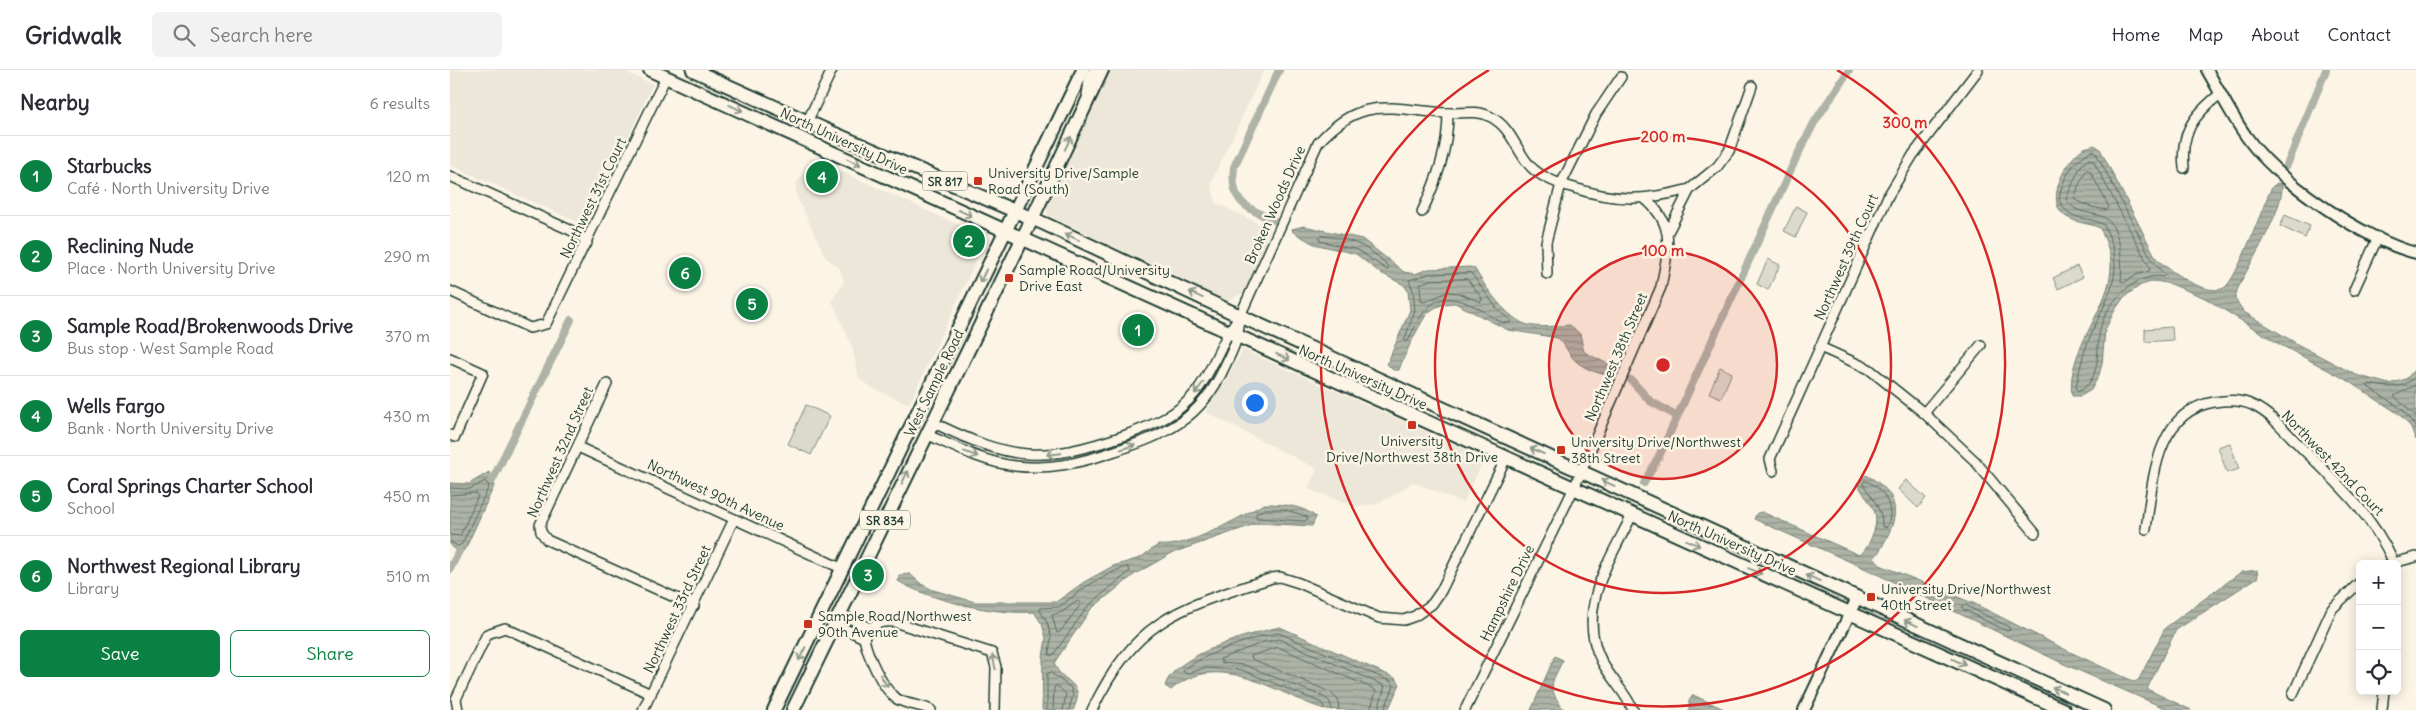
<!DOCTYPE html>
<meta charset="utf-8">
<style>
body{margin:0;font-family:Delius,sans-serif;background:#f2f2f3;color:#2b2b33}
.controls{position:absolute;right:15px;bottom:15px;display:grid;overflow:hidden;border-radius:8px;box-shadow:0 2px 12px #0003}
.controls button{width:45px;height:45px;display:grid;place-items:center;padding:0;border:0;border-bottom:1px solid #e1e1e2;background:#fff;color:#2b2b33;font:25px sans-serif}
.you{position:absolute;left:804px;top:332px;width:18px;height:18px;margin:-12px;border:4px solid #fff;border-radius:50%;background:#1a73e8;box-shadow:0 0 0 8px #1a73e833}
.badge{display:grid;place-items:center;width:32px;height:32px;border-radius:50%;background:#0b8043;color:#fff;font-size:16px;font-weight:700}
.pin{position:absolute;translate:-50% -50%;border:2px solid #fff;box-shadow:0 1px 5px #0006}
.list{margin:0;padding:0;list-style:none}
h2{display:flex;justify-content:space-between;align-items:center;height:65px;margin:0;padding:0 20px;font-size:21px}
h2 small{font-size:16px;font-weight:400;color:#7c7c81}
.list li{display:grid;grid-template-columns:32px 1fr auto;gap:15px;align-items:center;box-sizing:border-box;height:80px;padding:0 20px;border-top:1px solid #e1e1e2}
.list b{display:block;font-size:19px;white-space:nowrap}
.list p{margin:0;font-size:16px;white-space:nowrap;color:#7c7c81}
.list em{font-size:16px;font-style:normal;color:#7c7c81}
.actions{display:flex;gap:10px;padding:15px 20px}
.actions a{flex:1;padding:11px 0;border:1px solid #0b8043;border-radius:8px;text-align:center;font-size:18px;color:#0b8043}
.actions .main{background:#0b8043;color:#fff}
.icon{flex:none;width:28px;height:28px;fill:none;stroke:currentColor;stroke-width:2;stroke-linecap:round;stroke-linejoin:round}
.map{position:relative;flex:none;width:1966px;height:640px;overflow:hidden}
header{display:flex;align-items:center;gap:30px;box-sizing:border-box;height:70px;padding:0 25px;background:#fff;border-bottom:1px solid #e1e1e2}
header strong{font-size:24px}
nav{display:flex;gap:28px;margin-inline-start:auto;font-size:18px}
.search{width:350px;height:45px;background:#f2f2f3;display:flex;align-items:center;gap:12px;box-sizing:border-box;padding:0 18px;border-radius:8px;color:#7c7c81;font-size:19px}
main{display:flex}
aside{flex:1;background:#fff}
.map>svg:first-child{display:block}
.built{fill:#ece7d8}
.garden{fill:#dcdacc;stroke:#7e8c80}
.water{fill:url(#water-rules);stroke:#758479}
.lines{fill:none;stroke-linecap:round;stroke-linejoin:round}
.shore{stroke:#586c62;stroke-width:1}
.canal{stroke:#aeb3a7;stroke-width:8}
.minor-casing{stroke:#1f3d34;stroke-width:12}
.tertiary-casing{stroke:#1f3d34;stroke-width:14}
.primary-casing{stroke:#1f3d34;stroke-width:16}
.minor{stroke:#fcf5e5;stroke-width:9}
.tertiary{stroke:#fcf5e5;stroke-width:10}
.primary{stroke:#fcf5e5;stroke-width:12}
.oneway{stroke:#8e998c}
.ring{fill:none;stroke:#d62828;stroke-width:2.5}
.poi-dot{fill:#c8321e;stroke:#fcf5e5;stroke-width:2}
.labels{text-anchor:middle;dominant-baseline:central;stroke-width:5;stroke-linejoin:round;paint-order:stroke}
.shield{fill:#fcf5e5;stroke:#617469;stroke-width:1}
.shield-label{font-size:12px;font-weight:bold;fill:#1f3d34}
.street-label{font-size:14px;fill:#1f3d34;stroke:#fcf5e5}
.poi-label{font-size:14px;fill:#1f3d34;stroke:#fcf5e5;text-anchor:start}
.centre{fill:#d62828;stroke:#fcf5e5;stroke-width:2.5}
.ring-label{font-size:15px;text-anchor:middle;font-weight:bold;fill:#d62828;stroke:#fcf5e5;stroke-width:5;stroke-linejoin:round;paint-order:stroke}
</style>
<header>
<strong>Gridwalk</strong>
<div class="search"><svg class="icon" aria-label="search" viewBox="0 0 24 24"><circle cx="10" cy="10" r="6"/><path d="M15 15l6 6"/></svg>Search here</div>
<nav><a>Home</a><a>Map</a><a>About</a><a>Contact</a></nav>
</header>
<main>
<aside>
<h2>Nearby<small>6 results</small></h2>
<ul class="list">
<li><span class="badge">1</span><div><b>Starbucks</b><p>Café · North University Drive</p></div><em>120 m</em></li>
<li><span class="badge">2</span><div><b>Reclining Nude</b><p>Place · North University Drive</p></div><em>290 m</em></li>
<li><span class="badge">3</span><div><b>Sample Road/Brokenwoods Drive</b><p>Bus stop · West Sample Road</p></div><em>370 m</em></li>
<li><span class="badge">4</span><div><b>Wells Fargo</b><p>Bank · North University Drive</p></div><em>430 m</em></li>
<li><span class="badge">5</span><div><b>Coral Springs Charter School</b><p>School</p></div><em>450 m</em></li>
<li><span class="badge">6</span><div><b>Northwest Regional Library</b><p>Library</p></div><em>510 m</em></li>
</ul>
<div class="actions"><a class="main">Save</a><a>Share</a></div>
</aside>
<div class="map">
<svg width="1966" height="640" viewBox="0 0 1966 640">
<defs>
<pattern id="water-rules" width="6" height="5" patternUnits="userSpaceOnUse" patternTransform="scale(1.25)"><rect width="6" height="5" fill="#aeb3a7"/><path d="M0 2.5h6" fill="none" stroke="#8d9389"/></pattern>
</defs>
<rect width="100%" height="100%" fill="#fcf5e5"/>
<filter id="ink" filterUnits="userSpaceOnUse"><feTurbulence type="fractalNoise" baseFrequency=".02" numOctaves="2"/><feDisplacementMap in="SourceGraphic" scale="10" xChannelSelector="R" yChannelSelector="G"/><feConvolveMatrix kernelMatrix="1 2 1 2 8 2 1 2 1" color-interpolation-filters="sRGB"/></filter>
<g filter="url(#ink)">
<!-- built -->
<g class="built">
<path d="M0,0H171L203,14L136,156L0,95Z"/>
<path d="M661,0H814L761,113L766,133L820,159L796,222L777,231L598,145L595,137Z"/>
<path d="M364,89L537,168L459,334L426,320L409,309L402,276L382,231L394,211L389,197L376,188L346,125V113Z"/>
<path d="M793,280L1035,388L1013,433L963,412L943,426L925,434L907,437L858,419L867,399L756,342Z"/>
</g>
<!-- garden -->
<g class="garden">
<path d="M1346,136L1357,142L1346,167L1334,161Z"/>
<path d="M1835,145L1860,156L1855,168L1830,156Z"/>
<path d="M1318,189L1330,195L1318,220L1307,214Z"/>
<path d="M1627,196L1633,207L1608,219L1603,208Z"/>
<path d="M1722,257L1723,270L1695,272V259Z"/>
<path d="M1270,297L1282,303L1271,328L1259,323Z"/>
<path d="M356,335L380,346L361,385L338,374Z"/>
<path d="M1780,373L1789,399L1777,403L1768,377Z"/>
<path d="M1456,410L1476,428L1468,438L1448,419Z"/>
</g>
<!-- water -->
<g class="water">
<path d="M1645,75L1650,79L1706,188C1718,200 1756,227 1774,218C1787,210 1813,135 1822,117L1827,113L1832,114C1834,134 1811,175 1801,193C1795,205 1787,216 1785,229L1794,242L1849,275L1906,305L1939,314L1956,309L1966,298V370L1960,356L1949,344L1893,308L1829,274L1755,228L1721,214L1705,211L1691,215L1674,227L1665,240L1655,260L1652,294L1649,305L1641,320L1631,326H1622C1615,280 1662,237 1661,195C1661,182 1655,170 1650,158C1638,152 1621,154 1611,142C1597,126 1617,88 1634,78C1637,77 1642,76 1645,75Z"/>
<path d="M854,156L912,169L954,202L965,204L978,199L1020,197L1025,199C1034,216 1058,250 1078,255C1091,258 1106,256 1120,255L1130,264L1134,282L1164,297L1166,304C1154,308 1129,297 1122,287C1117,281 1115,274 1108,268L1058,260L1005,233C996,233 986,236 979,242C972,248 952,290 949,300H943L937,294L960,240L958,221L954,215L929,202L906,184L864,174L843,162L842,159Z"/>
<path d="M39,402L44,416L15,480L6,481L0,474V413L19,414Z"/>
<path d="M1416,405C1443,419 1452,437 1438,465C1434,473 1430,482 1424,488L1430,495L1525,534L1618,581L1685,612L1689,609L1715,558L1791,502L1807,500L1808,507L1726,560L1697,619L1741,640H1719L1614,594L1414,498L1304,449L1307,443L1312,442L1409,485C1416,481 1419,473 1422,466C1433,440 1418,434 1407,413Z"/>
<path d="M814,434C832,434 852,435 866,447L862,456L808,453L722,483L685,504L641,539L604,593C611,614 638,611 623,640H592L593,587L596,568L592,554L584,542C546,545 481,531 448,511L449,505L460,504L471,514L483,520L525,532H606L634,512L663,496L690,488L708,475C737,479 788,448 814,434Z"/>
<path d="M830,557L945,608L950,614L938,640C922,640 887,640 874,639C826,624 769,578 721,620L715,616C723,585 801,563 830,557Z"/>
<path d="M1105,586L1113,590C1100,616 1097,616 1114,640H1081Z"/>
<path d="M1243,625L1276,640H1239V631Z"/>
</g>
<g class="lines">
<!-- shore -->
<g class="shore">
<path d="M1643,81L1646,83L1702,190L1715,205L1713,207C1685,202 1655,234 1650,260C1645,282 1653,309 1628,322L1626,318C1629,301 1633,283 1640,267C1658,224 1678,202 1654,155C1637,145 1620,153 1609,130C1611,111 1624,87 1643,81Z"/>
<path d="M1639,89L1643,90L1700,198L1699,201L1686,205L1674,213L1671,211C1673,194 1671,155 1653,147C1639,141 1624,144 1616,129L1630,97Z"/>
<path d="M1637,100L1640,101L1659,137L1657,140L1641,137L1624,129L1628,117Z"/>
<path d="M871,166C894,168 907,171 926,185C931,189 937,193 939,199L937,200L908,180L870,171L869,168Z"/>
<path d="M1021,203L1048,240L1060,250V253C1051,254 1042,247 1035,242C991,217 978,228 958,271H954L965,240L963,220L959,210L979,204Z"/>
<path d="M1017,209L1032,228L1031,232L1008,223L998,222L974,232L971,231L970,214L980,210Z"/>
<path d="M1966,306C1953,320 1938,318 1920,314L1917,316L1953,340L1966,357"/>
<path d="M1966,315L1944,326L1966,346"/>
<path d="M1415,411C1434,416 1447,441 1436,458L1432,456C1433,439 1422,428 1413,414Z"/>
<path d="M0,418L20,419L35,411L39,416L12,474L8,476L0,472"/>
<path d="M0,425L26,423L28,426L10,466L0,465"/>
<path d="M815,439H833L856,446L858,449L855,451L806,448V444Z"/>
<path d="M678,497L680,501L638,536L603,585H599L601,567L597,552L590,541V538L609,537L637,516L665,501Z"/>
<path d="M628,531L631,534L610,562L607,563L602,545L612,542Z"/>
<path d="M1515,535L1559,557L1560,560L1557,561L1514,540L1512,537Z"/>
<path d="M597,640V604L600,602L621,618L623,625L619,640"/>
<path d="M603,640L604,618L606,615L616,624L613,640"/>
<path d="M875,640L872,633L792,600L754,598L736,604L733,601C750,585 806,566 829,563L942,612L944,616L934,640"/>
<path d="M882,640L880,632L874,627L795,595L772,593L770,589L814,572L829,569L935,616L928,640"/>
<path d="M889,640L888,630L880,622L802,589L801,586L828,577L924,619L926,622L920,640"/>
</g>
<!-- canal -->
<g class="canal">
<path d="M1837,95L1876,0"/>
<path d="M823,150C794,136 780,132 784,97L829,0"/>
<path d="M1181,310L1200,331L1227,346"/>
<path d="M42,411L121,250"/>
<path d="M1194,413L1209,386L1347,86L1364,53L1399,0"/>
<path d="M0,499L9,481"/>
</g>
<defs>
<g id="minor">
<path d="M637,25L639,11L644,0"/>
<path d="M357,52L382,0"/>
<path d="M1734,98C1730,62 1744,45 1770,24"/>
<path d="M0,106L129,164L137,173"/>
<path d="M972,142C987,109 998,80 998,43"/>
<path d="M1218,162L1240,119L1267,97L1279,81L1302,16"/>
<path d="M1097,204L1096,172L1111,114L1146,44L1171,7"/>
<path d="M1904,220L1928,167"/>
<path d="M0,221L80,258L96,254L216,7"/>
<path d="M1370,277L1419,299L1474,343L1525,391L1585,463"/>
<path d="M0,288L33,303L5,367L0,365"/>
<path d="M157,314L90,455L91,462L97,470L244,536"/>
<path d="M1474,343L1531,275"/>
<path d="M482,352C562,391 591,394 676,365C703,355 728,345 746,322C765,298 770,270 790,246L868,73C911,25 939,39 996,43C1011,44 1026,39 1041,47C1062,58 1066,81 1081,97C1092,108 1106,113 1121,117C1166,132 1194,131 1240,119"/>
<path d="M476,364C505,377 533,392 565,396C599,400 630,393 662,382C715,365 751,350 775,296C784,278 789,267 790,246"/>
<path d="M128,377L393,499"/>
<path d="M1323,401L1320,389L1438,126L1463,85L1528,0"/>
<path d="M1182,445C1159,492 1125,540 1152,592C1161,609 1176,623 1183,640"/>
<path d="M1696,459C1703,411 1705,342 1764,332C1777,330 1790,329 1802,335C1824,345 1841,368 1859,385C1892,417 1924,449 1943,491"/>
<path d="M1939,494L1966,487"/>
<path d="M390,544L420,558"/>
<path d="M385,554L414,568"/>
<path d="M1843,624L1882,539L1910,512"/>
<path d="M8,640L6,629L37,564L55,558L201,624"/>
<path d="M193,640L284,449"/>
<path d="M481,640C471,635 457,635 447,629C433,620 417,584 414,568C421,554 429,551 444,552L542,583L546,597L545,640"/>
<path d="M642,640C687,547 730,538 822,508L830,507L849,513L929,548L954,550L965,546L982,534L991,521L1056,388"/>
<path d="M1015,640L1124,418L1211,217C1218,179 1227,155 1194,128"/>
<path d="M1932,640L1934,621"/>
</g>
<g id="tertiary">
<path d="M1757,0C1770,22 1781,45 1796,66C1826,110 1914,170 1966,183"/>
<path d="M1354,640L1407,528"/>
</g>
<g id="primary">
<path d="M200,0L1614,640"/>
<path d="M243,0L376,60L595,154L790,246L1654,640"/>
<path d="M324,640L633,0"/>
<path d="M343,640L582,149L652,0"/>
</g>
</defs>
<!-- minor casing -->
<use href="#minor" class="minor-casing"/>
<!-- tertiary casing -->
<use href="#tertiary" class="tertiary-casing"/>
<!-- primary casing -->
<use href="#primary" class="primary-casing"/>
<!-- minor -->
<use href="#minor" class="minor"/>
<!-- tertiary -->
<use href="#tertiary" class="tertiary"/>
<!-- primary -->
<use href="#primary" class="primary"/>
</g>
<!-- one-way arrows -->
<defs><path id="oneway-shaft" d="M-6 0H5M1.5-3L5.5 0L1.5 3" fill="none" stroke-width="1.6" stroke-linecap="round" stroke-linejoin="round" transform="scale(1.25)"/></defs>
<g class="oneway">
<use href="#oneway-shaft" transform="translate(286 38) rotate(24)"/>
<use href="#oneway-shaft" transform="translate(618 73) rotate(-65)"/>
<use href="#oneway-shaft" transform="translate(404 92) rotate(25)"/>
<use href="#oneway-shaft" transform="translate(515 143) rotate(25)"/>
<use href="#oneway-shaft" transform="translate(622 167) rotate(-155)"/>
<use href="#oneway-shaft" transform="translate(533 206) rotate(116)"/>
<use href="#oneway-shaft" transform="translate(746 225) rotate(-155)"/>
<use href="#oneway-shaft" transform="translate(833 287) rotate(25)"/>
<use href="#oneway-shaft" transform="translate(749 318) rotate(127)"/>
<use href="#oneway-shaft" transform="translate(678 377) rotate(-19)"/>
<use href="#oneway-shaft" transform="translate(1087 381) rotate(-156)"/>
<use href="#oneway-shaft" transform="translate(521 384) rotate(20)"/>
<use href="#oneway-shaft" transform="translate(604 384) rotate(174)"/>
<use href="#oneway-shaft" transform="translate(455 407) rotate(-64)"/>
<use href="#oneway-shaft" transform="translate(1158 413) rotate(-155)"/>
<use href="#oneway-shaft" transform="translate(1243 473) rotate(25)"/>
<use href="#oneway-shaft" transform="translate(1305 501) rotate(23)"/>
<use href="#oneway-shaft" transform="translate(1363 508) rotate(-156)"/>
<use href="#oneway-shaft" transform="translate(1461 553) rotate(-156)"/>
<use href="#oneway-shaft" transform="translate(352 584) rotate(116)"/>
<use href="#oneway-shaft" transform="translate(544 592) rotate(-102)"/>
<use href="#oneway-shaft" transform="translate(1509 592) rotate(25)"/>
<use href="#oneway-shaft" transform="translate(434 611) rotate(58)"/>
<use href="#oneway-shaft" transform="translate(1609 620) rotate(-156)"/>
</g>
</g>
<!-- distance rings -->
<circle cx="1213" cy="295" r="114" fill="#d62828" fill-opacity=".12"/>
<g class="ring">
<circle cx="1213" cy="295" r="114"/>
<circle cx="1213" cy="295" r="228"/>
<path d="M1387 0A342 342 0 1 1 1039 0"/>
</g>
<!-- markers -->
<g class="poi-dot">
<rect x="523" y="106" width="10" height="10" rx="2.5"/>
<rect x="554" y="203" width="10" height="10" rx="2.5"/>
<rect x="957" y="350" width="10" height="10" rx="2.5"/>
<rect x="1106" y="375" width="10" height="10" rx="2.5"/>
<rect x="1416" y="522" width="10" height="10" rx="2.5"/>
<rect x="353" y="549" width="10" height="10" rx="2.5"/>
</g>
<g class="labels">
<!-- shield labels -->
<g class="shield">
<rect x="472.5" y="101.5" width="45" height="19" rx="4"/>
<rect x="410" y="440.5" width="50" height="19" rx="4"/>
</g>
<g class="shield-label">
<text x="495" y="111">SR 817</text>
<text x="435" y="450">SR 834</text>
</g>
<!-- street labels -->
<g class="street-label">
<text transform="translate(394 71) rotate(25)">North University Drive</text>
<text transform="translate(143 128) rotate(-64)">Northwest 31st Court</text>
<text transform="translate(825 135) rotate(-66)">Broken Woods Drive</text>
<text transform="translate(1396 187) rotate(-66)">Northwest 39th Court</text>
<text transform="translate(1166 287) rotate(-67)">Northwest 38th Street</text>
<text transform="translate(913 307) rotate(24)">North University Drive</text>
<text transform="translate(484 313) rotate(-64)">West Sample Road</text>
<text transform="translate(110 382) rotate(-66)">Northwest 32nd Street</text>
<text transform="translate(1883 393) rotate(46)">Northwest 42nd Court</text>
<text transform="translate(266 425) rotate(25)">Northwest 90th Avenue</text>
<text transform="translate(1282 473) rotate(24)">North University Drive</text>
<text transform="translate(1057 523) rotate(-64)">Hampshire Drive</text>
<text transform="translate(227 539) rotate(-65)">Northwest 33rd Street</text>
</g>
<!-- poi labels -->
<g class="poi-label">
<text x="538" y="103">University Drive/Sample<tspan x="538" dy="16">Road (South)</tspan></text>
<text x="569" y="200">Sample Road/University<tspan x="569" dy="16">Drive East</tspan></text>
<text x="962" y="371" text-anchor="middle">University<tspan x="962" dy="16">Drive/Northwest 38th Drive</tspan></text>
<text x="1121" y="372">University Drive/Northwest<tspan x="1121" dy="16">38th Street</tspan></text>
<text x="1431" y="519">University Drive/Northwest<tspan x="1431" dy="16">40th Street</tspan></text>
<text x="368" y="546">Sample Road/Northwest<tspan x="368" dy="16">90th Avenue</tspan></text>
</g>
</g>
<circle cx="1213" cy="295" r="8" class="centre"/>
<g class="ring-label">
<text x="1455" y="58">300 m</text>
<text x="1213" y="72">200 m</text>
<text x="1213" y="186">100 m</text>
</g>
</svg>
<div class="controls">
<button>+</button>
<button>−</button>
<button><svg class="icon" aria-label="locate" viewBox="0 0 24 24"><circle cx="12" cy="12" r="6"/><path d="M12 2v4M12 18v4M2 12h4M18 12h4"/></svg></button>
</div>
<div class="you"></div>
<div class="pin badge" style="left:688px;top:260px">1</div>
<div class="pin badge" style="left:519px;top:171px">2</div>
<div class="pin badge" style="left:418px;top:505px">3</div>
<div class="pin badge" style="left:372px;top:107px">4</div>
<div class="pin badge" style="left:302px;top:234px">5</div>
<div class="pin badge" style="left:235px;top:203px">6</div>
</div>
</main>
